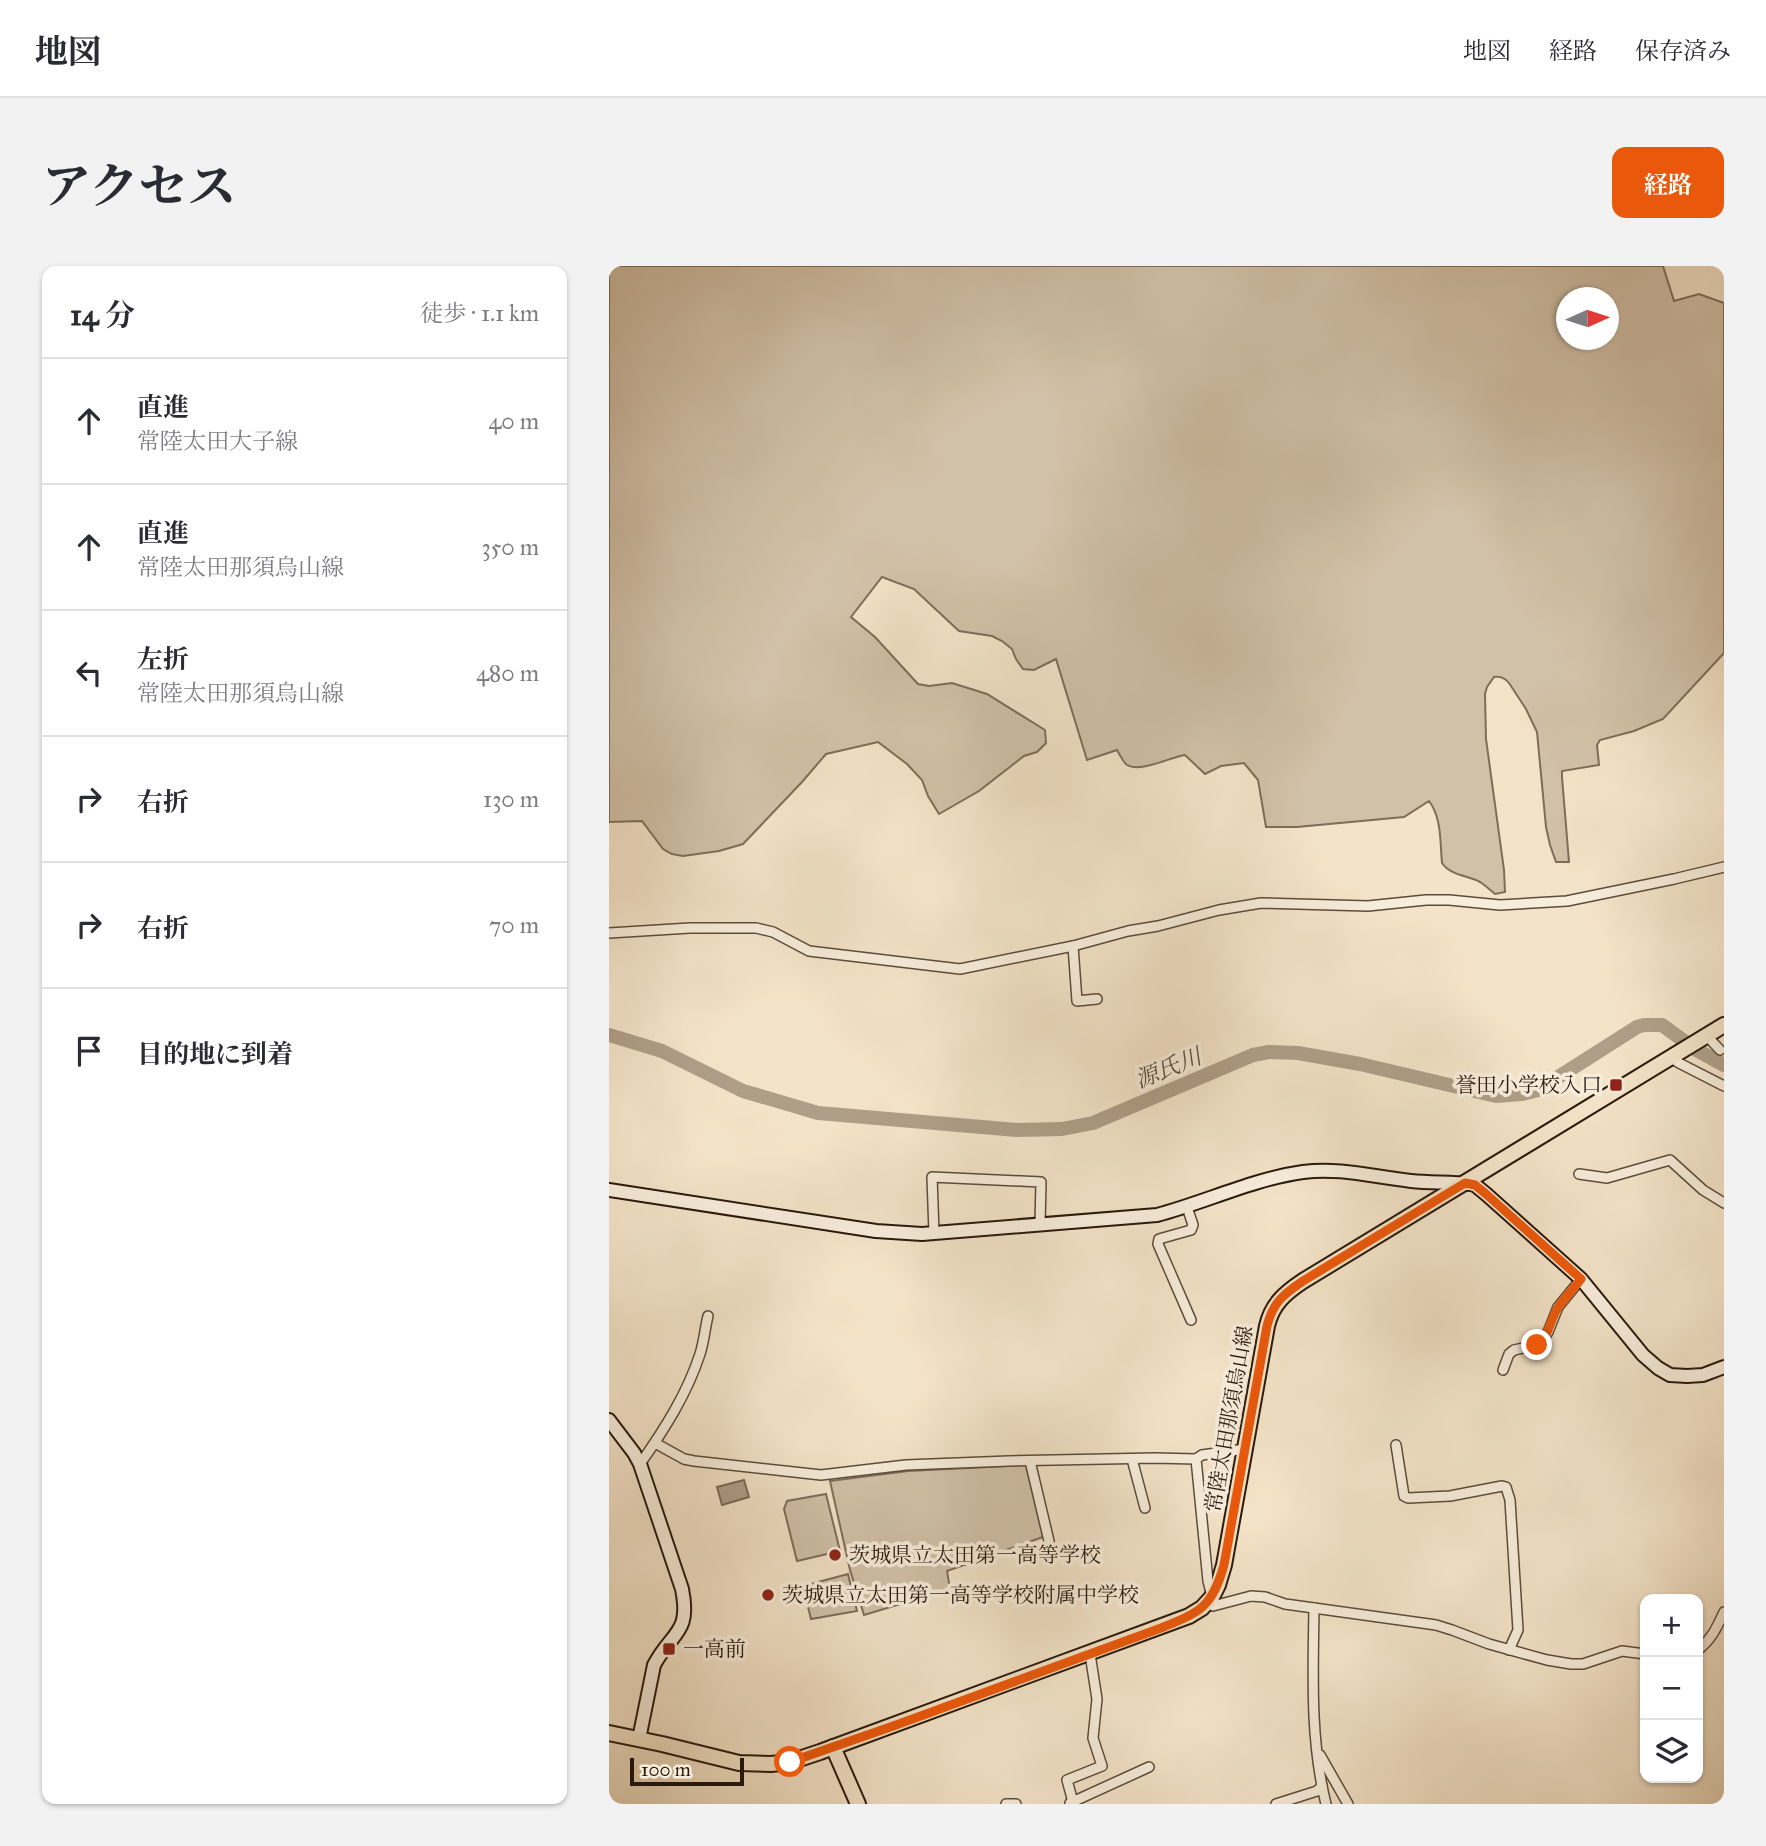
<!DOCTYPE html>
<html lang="ja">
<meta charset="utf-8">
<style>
body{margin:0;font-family:"IM FELL Great Primer","Noto Serif JP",serif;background:#f2f2f3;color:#2b2b33}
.controls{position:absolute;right:21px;bottom:21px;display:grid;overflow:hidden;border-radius:14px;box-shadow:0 2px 5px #0004}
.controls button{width:63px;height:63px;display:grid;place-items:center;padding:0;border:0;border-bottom:2px solid #e1e1e2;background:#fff;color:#2b2b33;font:35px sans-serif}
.compass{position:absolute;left:947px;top:21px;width:63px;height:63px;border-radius:50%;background:#fff;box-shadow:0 2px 5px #0004;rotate:87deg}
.scale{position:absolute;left:21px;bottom:18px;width:114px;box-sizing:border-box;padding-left:7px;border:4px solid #2a190d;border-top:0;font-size:19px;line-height:24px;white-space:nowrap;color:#2a190d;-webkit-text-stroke:5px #f7eddb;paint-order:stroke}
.stop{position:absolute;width:21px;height:21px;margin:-16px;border:5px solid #ea580c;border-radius:50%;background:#fff}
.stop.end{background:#ea580c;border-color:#fff;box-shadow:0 2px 7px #0008}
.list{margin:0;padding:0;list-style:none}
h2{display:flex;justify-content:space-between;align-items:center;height:91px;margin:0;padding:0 28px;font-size:30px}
h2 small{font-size:23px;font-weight:400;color:#7c7c81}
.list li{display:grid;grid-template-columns:46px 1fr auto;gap:21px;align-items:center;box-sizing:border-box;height:126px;padding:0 28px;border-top:2px solid #e1e1e2}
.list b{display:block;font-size:26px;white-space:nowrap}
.list p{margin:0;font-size:23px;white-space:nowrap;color:#7c7c81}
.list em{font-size:23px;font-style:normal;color:#7c7c81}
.icon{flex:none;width:38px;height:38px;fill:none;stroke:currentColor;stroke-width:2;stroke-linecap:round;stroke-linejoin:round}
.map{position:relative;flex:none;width:1115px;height:1538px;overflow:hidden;border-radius:14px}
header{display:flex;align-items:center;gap:42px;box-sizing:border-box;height:98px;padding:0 35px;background:#fff;border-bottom:2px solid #e1e1e2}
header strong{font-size:33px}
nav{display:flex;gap:38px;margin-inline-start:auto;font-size:24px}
.intro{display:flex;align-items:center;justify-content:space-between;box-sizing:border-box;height:168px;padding:0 42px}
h1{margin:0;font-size:49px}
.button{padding:18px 32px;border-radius:14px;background:#ea580c;color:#fff;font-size:24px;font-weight:700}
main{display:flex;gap:42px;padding:0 42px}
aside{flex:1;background:#fff;border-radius:14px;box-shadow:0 2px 5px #0004}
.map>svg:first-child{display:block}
.green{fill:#d1c1a8;stroke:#7e6d5a;stroke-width:2;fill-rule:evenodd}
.water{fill:#af9e88;stroke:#7a6957;stroke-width:2}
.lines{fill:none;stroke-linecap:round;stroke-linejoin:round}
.river{stroke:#af9e88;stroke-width:14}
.street-casing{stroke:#5c4c3c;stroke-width:12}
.secondary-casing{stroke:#2a190d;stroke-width:16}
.primary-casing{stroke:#2a190d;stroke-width:18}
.street{stroke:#f7eddb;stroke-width:9}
.secondary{stroke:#f7eddb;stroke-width:12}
.primary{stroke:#f3e3c8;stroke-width:14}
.route{stroke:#ea580c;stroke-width:9}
.poi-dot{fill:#8f2418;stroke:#f7eddb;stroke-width:2.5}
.labels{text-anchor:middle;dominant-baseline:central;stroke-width:7;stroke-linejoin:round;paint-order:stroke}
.poi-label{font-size:21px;fill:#2a190d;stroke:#f7eddb;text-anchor:start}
.street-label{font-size:21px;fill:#2a190d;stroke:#f7eddb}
.water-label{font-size:23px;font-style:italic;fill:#5f4e3e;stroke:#f7eddb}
</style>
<header>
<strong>地図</strong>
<nav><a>地図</a><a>経路</a><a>保存済み</a></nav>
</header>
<div class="intro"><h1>アクセス</h1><a class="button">経路</a></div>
<main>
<aside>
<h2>14 分<small>徒歩 · 1.1 km</small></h2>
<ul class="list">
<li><svg class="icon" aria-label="ahead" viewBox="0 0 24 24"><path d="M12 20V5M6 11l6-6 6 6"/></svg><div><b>直進</b><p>常陸太田大子線</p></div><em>40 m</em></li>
<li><svg class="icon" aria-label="ahead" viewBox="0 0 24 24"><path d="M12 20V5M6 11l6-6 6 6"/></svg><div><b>直進</b><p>常陸太田那須烏山線</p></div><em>350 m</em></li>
<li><svg class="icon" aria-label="left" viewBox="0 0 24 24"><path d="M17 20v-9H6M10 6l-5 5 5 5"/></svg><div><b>左折</b><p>常陸太田那須烏山線</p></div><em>480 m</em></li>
<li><svg class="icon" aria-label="right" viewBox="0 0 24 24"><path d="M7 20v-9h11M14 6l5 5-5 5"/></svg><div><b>右折</b></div><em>130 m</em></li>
<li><svg class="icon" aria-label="right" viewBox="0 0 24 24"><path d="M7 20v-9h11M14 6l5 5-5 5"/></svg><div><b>右折</b></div><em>70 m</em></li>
<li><svg class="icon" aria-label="arrive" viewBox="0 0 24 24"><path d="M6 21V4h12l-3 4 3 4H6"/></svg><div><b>目的地に到着</b></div></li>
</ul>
</aside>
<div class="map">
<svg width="1115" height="1538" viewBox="0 0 1115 1538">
<rect width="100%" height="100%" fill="#f3e3c8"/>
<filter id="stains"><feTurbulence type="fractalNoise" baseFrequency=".00286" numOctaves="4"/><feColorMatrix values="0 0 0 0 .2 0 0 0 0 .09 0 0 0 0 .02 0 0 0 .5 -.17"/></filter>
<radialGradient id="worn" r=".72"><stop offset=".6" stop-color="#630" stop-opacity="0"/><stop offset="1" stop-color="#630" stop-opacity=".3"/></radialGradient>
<!-- green -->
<g class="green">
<path d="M0,0H1054L1065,35L1090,28L1115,37V387L1054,453L1025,465L991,474L988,479L990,499L953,505V511L960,596H947L941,579L937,561L928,466L917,443L900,417C896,412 892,410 885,411L878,421L876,428L877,473L895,604L896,626L886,628C881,624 876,619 871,616C858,609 842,610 833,597C831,577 833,552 820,535L795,551L688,561H657L649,514L635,497L612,500L596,508L576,489C562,491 531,507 518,499C514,496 511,489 508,484L478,494L447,393L425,404L414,403L407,393L403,383L393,375L383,370L350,365L305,323L273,311L242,351L266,371L309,418L320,420L343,417L378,428L436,464L437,477L428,486L415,490L370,525L330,548L319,530L313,514L298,498L269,476L217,488L193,516L134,578L110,585L74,590L63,588L54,583L33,555L0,556ZM958,32H1000V74H958Z"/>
<path d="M417,1199L434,1271L338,1305L341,1323L255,1349L241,1304L221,1215L299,1205Z"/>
<path d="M217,1228L231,1285L188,1295L175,1243L178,1235Z"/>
<path d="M239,1308L248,1345L202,1353L194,1320Z"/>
</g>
<!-- water -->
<path class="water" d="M135,1214L140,1231L113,1239L108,1221Z"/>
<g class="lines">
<!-- river -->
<path class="river" d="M0,769L53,785L134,825L209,847L408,864L453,863L484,857L644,789L660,786L689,787L751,798L887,830L913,828L929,824L1028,761L1035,759H1053L1086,783L1115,799"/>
<defs>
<g id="street">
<path d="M0,667L81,662H147L164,666L200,685L351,703L464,680L519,665L549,660L610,644L652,637L759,640L817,634H840L891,639L958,635L1065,613L1115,601"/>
<path d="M464,680L468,735L488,733"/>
<path d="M1098,770L1111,784"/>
<path d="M1062,792L1070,797L1115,820"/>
<path d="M970,908L998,912L1061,894L1094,924L1115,937"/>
<path d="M578,941L584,959L582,964L550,973L549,978L582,1054"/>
<path d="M325,967L323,911L432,916L431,958"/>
<path d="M894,1104L900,1088L905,1084L928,1079L933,1075L939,1066L949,1041L972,1013"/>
<path d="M46,1177L75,1193L85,1195L212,1209L297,1199L400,1195L546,1192L587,1193"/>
<path d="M787,1179L795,1230L799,1232L841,1230L893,1220L897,1221L901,1234L909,1364L900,1384"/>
<path d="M523,1193L536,1242"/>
<path d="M421,1195L440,1275"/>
<path d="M31,1198C55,1164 78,1128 91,1088C95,1076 96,1062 99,1050"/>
<path d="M603,1331L599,1315L587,1193L593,1189L636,1183"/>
<path d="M599,1336L604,1340L642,1330L656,1331L676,1338L827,1359L843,1364L880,1378L938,1394L962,1398H974L1013,1385L1036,1388"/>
<path d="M705,1342C704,1408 701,1474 717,1538"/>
<path d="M1089,1384C1103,1373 1108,1361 1115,1346"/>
<path d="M711,1489L739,1538"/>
<path d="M464,1536L458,1514L493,1500L484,1472L488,1433L481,1388"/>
<path d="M461,1537L540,1501"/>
<path d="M397,1538H407"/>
<path d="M667,1538L708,1525L713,1520"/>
</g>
<g id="secondary">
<path d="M0,924L267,965L313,968L548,949C597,936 644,913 694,906C730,901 765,911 802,915C821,917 841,916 861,918L866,919L877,928L972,1013L1034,1089L1049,1102L1061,1109L1078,1110L1094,1109L1115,1101"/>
<path d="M0,1154L25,1187L31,1198L73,1323C82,1368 63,1365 45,1399L30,1473"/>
</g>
<g id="primary">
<path d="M0,1467L53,1478L130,1497L162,1498L181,1496L211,1486L580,1350L593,1342L603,1331L609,1319L615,1299L658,1060C663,1038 676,1027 694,1015L1115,759"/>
<path d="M224,1481L249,1538"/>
</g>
</defs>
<!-- street casing -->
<use href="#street" class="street-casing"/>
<!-- secondary casing -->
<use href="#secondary" class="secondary-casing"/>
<!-- primary casing -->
<use href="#primary" class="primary-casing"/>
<!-- street -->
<use href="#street" class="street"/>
<!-- secondary -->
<use href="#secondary" class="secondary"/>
<!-- primary -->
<use href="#primary" class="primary"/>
</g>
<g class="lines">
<!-- route -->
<path class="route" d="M181,1496L287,1459L552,1362C592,1346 603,1341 615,1299L658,1060C664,1036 675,1028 694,1015L856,917L866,919L877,928L972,1013C965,1022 957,1031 950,1040C941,1053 941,1069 928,1079"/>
</g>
<!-- markers -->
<g class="poi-dot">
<rect x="1000" y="812" width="14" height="14" rx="3.5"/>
<circle cx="226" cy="1289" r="7"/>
<circle cx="159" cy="1329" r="7"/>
<rect x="53" y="1376" width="14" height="14" rx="3.5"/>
</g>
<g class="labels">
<!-- poi labels -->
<g class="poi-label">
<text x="993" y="819" text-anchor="end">誉田小学校入口</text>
<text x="240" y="1289">茨城県立太田第一高等学校</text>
<text x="173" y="1329">茨城県立太田第一高等学校附属中学校</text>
<text x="74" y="1383">一高前</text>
</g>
<!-- street labels -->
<g class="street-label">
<text transform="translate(620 1153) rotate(-80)">常陸太田那須烏山線</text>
</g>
<!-- water labels -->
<g class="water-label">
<text transform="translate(559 802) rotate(-22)">源氏川</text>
</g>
</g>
<rect width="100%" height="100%" filter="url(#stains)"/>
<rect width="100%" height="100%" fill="url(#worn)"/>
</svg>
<div class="controls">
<button>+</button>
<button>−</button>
<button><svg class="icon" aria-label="layers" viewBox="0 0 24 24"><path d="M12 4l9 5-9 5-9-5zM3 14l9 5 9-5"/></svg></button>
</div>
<svg class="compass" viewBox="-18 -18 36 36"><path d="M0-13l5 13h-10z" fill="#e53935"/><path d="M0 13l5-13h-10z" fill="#7c7c81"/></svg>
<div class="scale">100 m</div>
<div class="stop" style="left:181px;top:1496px"></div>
<div class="stop end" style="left:928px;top:1079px"></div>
</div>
</main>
